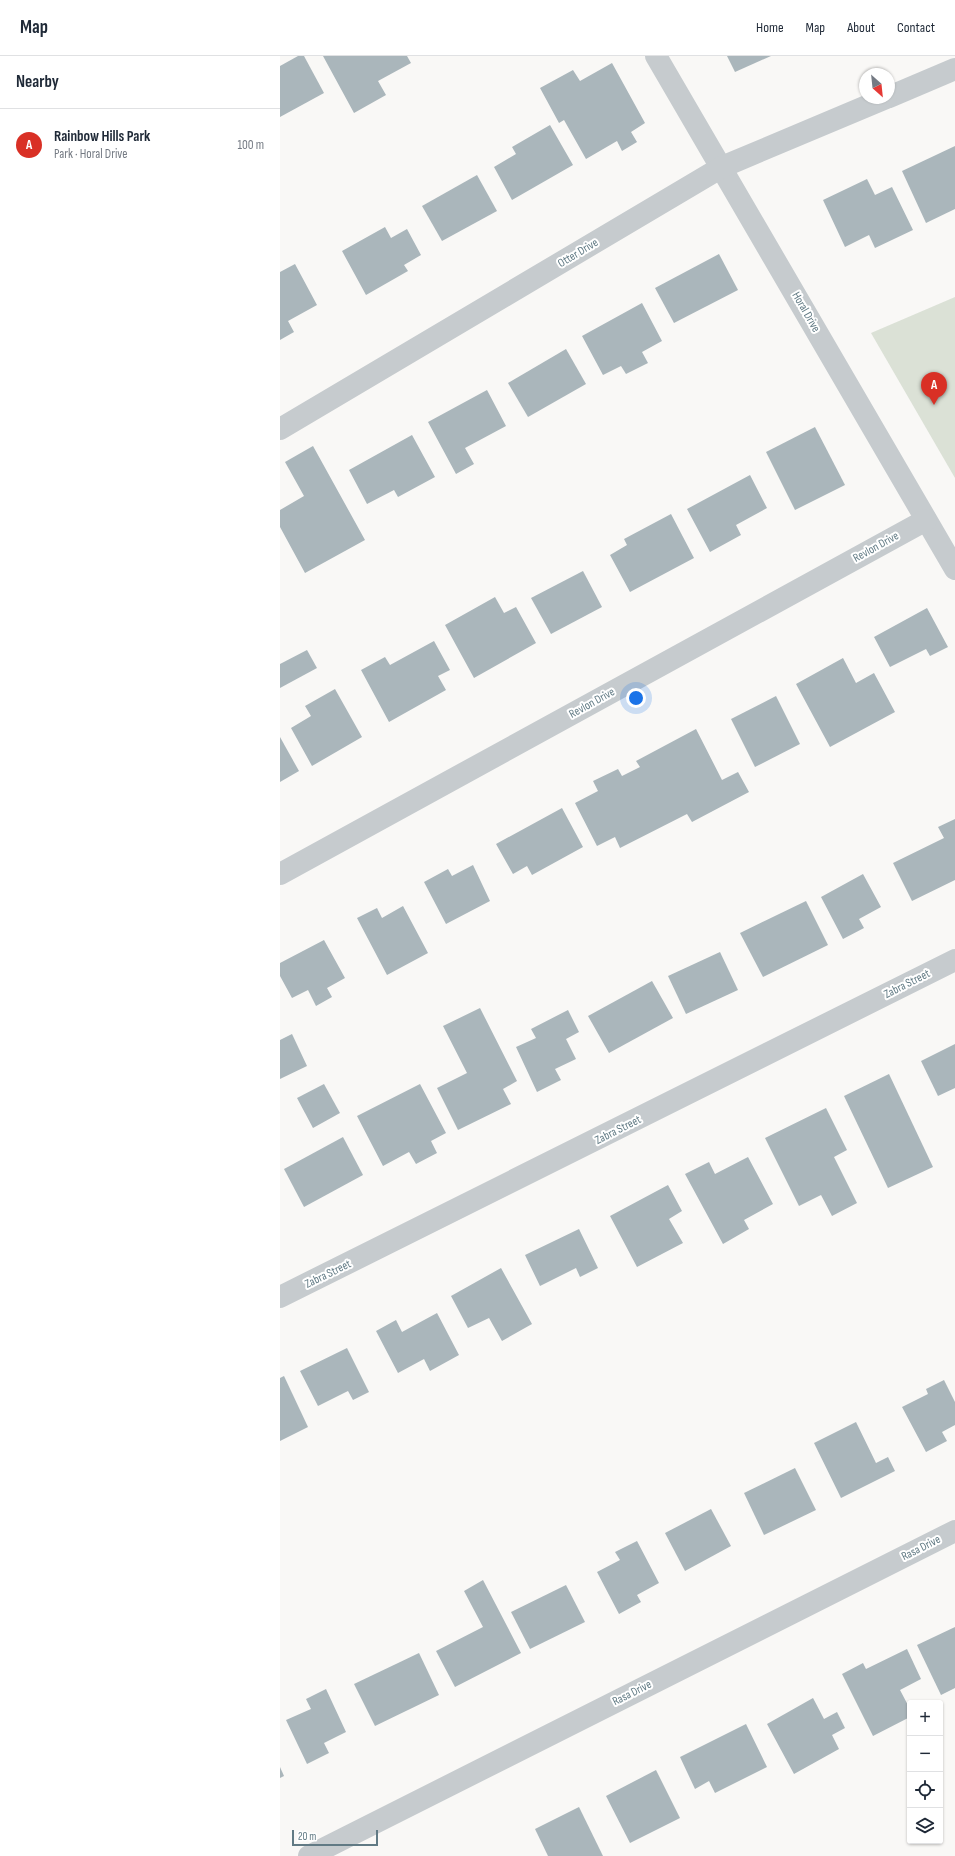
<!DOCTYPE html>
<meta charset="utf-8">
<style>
body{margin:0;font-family:"Sofia Sans Condensed",sans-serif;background:#f2f2f3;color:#1f2937}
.controls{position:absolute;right:12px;bottom:12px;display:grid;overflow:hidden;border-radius:4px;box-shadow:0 1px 3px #0004}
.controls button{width:36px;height:36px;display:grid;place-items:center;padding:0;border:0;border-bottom:1px solid #e0e1e3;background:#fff;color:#1f2937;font:20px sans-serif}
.compass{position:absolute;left:579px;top:12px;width:36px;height:36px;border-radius:50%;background:#fff;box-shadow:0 1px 3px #0004;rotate:153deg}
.scale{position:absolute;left:12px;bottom:10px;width:86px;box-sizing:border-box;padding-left:4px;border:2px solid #617a84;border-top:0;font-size:11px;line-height:14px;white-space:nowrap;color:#617a84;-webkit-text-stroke:3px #fff;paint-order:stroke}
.you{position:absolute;left:356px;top:642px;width:14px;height:14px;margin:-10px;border:3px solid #fff;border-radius:50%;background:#1a73e8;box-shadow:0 0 0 6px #1a73e833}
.badge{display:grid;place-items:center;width:26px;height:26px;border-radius:50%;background:#d93025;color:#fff;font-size:13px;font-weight:700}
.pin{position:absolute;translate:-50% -33px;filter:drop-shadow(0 1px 2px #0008)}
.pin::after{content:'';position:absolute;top:21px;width:14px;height:12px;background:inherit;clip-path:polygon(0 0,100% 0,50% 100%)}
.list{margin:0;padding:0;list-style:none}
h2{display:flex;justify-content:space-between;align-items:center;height:52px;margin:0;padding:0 16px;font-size:17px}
h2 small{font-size:13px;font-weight:400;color:#747a83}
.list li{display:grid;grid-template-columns:26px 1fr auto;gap:12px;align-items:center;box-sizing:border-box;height:72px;padding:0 16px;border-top:1px solid #e0e1e3}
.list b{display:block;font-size:15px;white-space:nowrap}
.list p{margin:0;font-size:13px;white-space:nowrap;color:#747a83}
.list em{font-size:13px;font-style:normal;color:#747a83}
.icon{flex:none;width:22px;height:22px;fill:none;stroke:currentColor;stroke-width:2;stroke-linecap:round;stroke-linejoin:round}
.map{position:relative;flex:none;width:675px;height:1800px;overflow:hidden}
header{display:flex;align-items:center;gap:24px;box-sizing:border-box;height:56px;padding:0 20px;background:#fff;border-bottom:1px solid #e0e1e3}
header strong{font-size:19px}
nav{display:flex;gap:22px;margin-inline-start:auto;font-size:14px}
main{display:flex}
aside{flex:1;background:#fff}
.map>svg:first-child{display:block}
.green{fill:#dbe1d6}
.building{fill:#aab6bb}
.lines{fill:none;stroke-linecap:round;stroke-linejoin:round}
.minor{stroke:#c6cbce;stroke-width:22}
.labels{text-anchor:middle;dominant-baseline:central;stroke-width:4;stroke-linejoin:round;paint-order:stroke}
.street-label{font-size:12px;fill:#617a84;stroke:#fff}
</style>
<header>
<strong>Map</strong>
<nav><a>Home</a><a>Map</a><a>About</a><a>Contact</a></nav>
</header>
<main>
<aside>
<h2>Nearby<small></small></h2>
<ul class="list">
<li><span class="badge">A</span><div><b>Rainbow Hills Park</b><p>Park · Horal Drive</p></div><em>100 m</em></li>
</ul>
</aside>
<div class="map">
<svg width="675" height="1800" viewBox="0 0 675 1800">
<rect width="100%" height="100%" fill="#f9f8f6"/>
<!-- green -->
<path class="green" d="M675,241V422L591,277Z"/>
<!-- building -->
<g class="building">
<path d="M18,0H24L44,37L0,61V10Z"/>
<path d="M43,0H127L131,7L98,25L106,39L74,57Z"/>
<path d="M447,0H491L455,16Z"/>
<path d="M332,7L365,67L351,76L357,86L342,95L337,85L306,103L284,64L279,67L260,32L293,14L300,25Z"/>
<path d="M270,69L293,109L232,144L214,111L236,98L232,91Z"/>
<path d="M675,90V153L646,167L622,115Z"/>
<path d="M197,119L217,155L162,185L142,150Z"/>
<path d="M587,123L595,139L612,131L633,174L595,192L589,179L565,191L543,144Z"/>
<path d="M105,171L111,182L127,173L141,199L124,209L128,215L86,239L62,195Z"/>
<path d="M439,198L458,234L394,267L375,232Z"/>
<path d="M15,208L37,249L8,265L14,276L0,284V216Z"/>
<path d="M362,247L382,285L362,296L368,307L346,318L341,310L323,319L302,280Z"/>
<path d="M286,293L306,328L248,361L228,327Z"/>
<path d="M207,334L226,370L185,392L194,408L176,418L148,366Z"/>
<path d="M535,371L565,429L515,454L486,396Z"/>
<path d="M132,379L155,421L118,441L114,434L87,448L69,414Z"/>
<path d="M33,390L85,484L25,517L0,471V454L24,440L5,406Z"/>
<path d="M470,419L487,452L456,469L461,479L430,496L407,453Z"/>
<path d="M391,458L414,502L350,536L330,499L347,489L344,483Z"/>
<path d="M303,515L322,551L271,578L251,542Z"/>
<path d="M215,541L224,557L236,551L256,587L194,622L165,569Z"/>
<path d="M647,552L668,591L650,600L646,593L610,611L594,581Z"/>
<path d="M154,585L170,614L158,620L166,634L109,666L81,614L105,601L110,609Z"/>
<path d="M27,594L37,612L0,632V608Z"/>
<path d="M563,602L576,627L594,617L615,656L550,691L516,628Z"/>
<path d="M55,633L82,681L32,710L11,672L31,660L25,650Z"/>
<path d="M496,640L520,688L475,711L451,663Z"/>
<path d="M416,673L442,724L458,716L469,736L412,766L407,758L340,792L335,781L317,790L295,747L318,735L313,725L338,713L342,720L360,711L356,705Z"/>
<path d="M0,681L19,715L0,726Z"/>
<path d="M282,752L303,791L252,819L247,810L233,818L216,788Z"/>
<path d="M675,763V824L632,845L613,807L664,782L658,771Z"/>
<path d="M193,809L210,845L166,868L144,826L168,813L172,820Z"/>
<path d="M583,818L601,851L579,863L584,872L563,883L541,841Z"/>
<path d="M526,845L548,889L483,921L460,877Z"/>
<path d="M123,850L148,897L107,919L77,862L97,852L102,862Z"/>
<path d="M44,884L65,922L47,932L52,941L36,950L28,934L12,942L0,920V907Z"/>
<path d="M440,896L458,934L406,958L388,920Z"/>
<path d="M372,925L393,962L329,997L308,960Z"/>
<path d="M200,952L237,1025L223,1033L231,1048L178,1074L157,1032L187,1017L163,970Z"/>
<path d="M288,954L299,976L286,983L296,1003L275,1013L281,1024L257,1036L236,991L256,982L251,973Z"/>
<path d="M12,978L27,1010L0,1023V984Z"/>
<path d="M675,988V1032L658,1040L641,1005Z"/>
<path d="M609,1018L653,1111L608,1132L564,1040Z"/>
<path d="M44,1028L60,1057L33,1072L17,1042Z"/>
<path d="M140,1028L166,1077L151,1085L157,1097L136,1108L129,1096L103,1110L77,1060Z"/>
<path d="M546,1052L567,1094L554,1101L577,1147L552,1160L541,1139L519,1150L485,1082Z"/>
<path d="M63,1081L83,1119L24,1151L4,1113Z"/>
<path d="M468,1101L493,1148L464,1164L469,1173L443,1188L405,1118L429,1106L435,1118Z"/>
<path d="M388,1129L402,1155L389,1163L403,1187L357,1211L330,1160Z"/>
<path d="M299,1173L318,1212L300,1221L296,1212L260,1230L245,1199Z"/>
<path d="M221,1212L252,1268L222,1285L209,1262L188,1272L171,1240Z"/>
<path d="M157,1257L179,1299L150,1315L144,1303L118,1317L96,1275L116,1264L122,1276Z"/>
<path d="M67,1292L89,1336L73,1344L68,1335L38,1350L20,1315Z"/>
<path d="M4,1320L28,1371L0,1385V1322Z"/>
<path d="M664,1324L675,1346V1369L662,1376L667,1385L646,1396L622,1351L648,1338L646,1333Z"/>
<path d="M576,1366L596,1407L608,1401L615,1415L561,1442L534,1387Z"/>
<path d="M515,1412L536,1454L484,1479L464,1437Z"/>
<path d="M431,1453L451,1490L405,1515L385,1477Z"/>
<path d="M357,1485L379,1527L357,1539L361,1546L339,1558L317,1516L340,1504L335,1496Z"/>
<path d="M203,1524L241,1597L175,1631L156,1595L203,1571L184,1535Z"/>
<path d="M286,1529L305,1566L250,1593L231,1556Z"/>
<path d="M675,1571V1632L661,1639L637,1589Z"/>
<path d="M627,1593L641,1623L620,1634L630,1653V1661L593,1680L562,1618L583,1607L586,1613Z"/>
<path d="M139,1597L159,1639L95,1670L74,1628Z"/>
<path d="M46,1633L66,1676L44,1687L49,1697L27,1708L6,1664L31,1653L26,1643Z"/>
<path d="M533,1642L544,1663L557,1656L565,1672L552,1679L559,1693L514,1718L487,1668Z"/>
<path d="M466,1668L487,1711L435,1737L429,1725L415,1733L400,1701Z"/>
<path d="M0,1711L4,1720L0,1722Z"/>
<path d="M376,1714L400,1762L350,1787L326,1740Z"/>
<path d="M299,1751L323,1800H268L255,1773Z"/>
</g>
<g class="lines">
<!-- minor -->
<g class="minor">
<path d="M376,0L675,513"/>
<path d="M609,41L675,13"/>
<path d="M0,373L442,111L606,42"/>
<path d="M0,818L646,464"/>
<path d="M0,1241L675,904"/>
<path d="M29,1800L675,1475"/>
</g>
</g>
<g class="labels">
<!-- street labels -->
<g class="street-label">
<text transform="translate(298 197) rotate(-31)">Otter Drive</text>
<text transform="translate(526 256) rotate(60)">Horal Drive</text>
<text transform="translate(596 491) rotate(-29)">Revlon Drive</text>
<text transform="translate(312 647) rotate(-29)">Revlon Drive</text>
<text transform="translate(627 928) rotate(-27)">Zabra Street</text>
<text transform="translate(338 1074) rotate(-27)">Zabra Street</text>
<text transform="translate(48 1218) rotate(-26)">Zabra Street</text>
<text transform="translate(641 1492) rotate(-27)">Rasa Drive</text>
<text transform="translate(352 1637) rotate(-27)">Rasa Drive</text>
</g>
</g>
</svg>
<div class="controls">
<button>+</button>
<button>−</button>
<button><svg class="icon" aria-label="locate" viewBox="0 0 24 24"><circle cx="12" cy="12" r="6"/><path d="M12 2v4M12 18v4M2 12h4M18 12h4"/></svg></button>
<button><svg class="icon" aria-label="layers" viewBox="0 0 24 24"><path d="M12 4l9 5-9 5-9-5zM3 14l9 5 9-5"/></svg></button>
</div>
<svg class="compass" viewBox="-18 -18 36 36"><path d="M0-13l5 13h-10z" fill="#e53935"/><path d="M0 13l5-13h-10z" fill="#747a83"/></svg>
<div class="scale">20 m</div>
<div class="you"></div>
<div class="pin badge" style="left:654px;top:349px">A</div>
</div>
</main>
